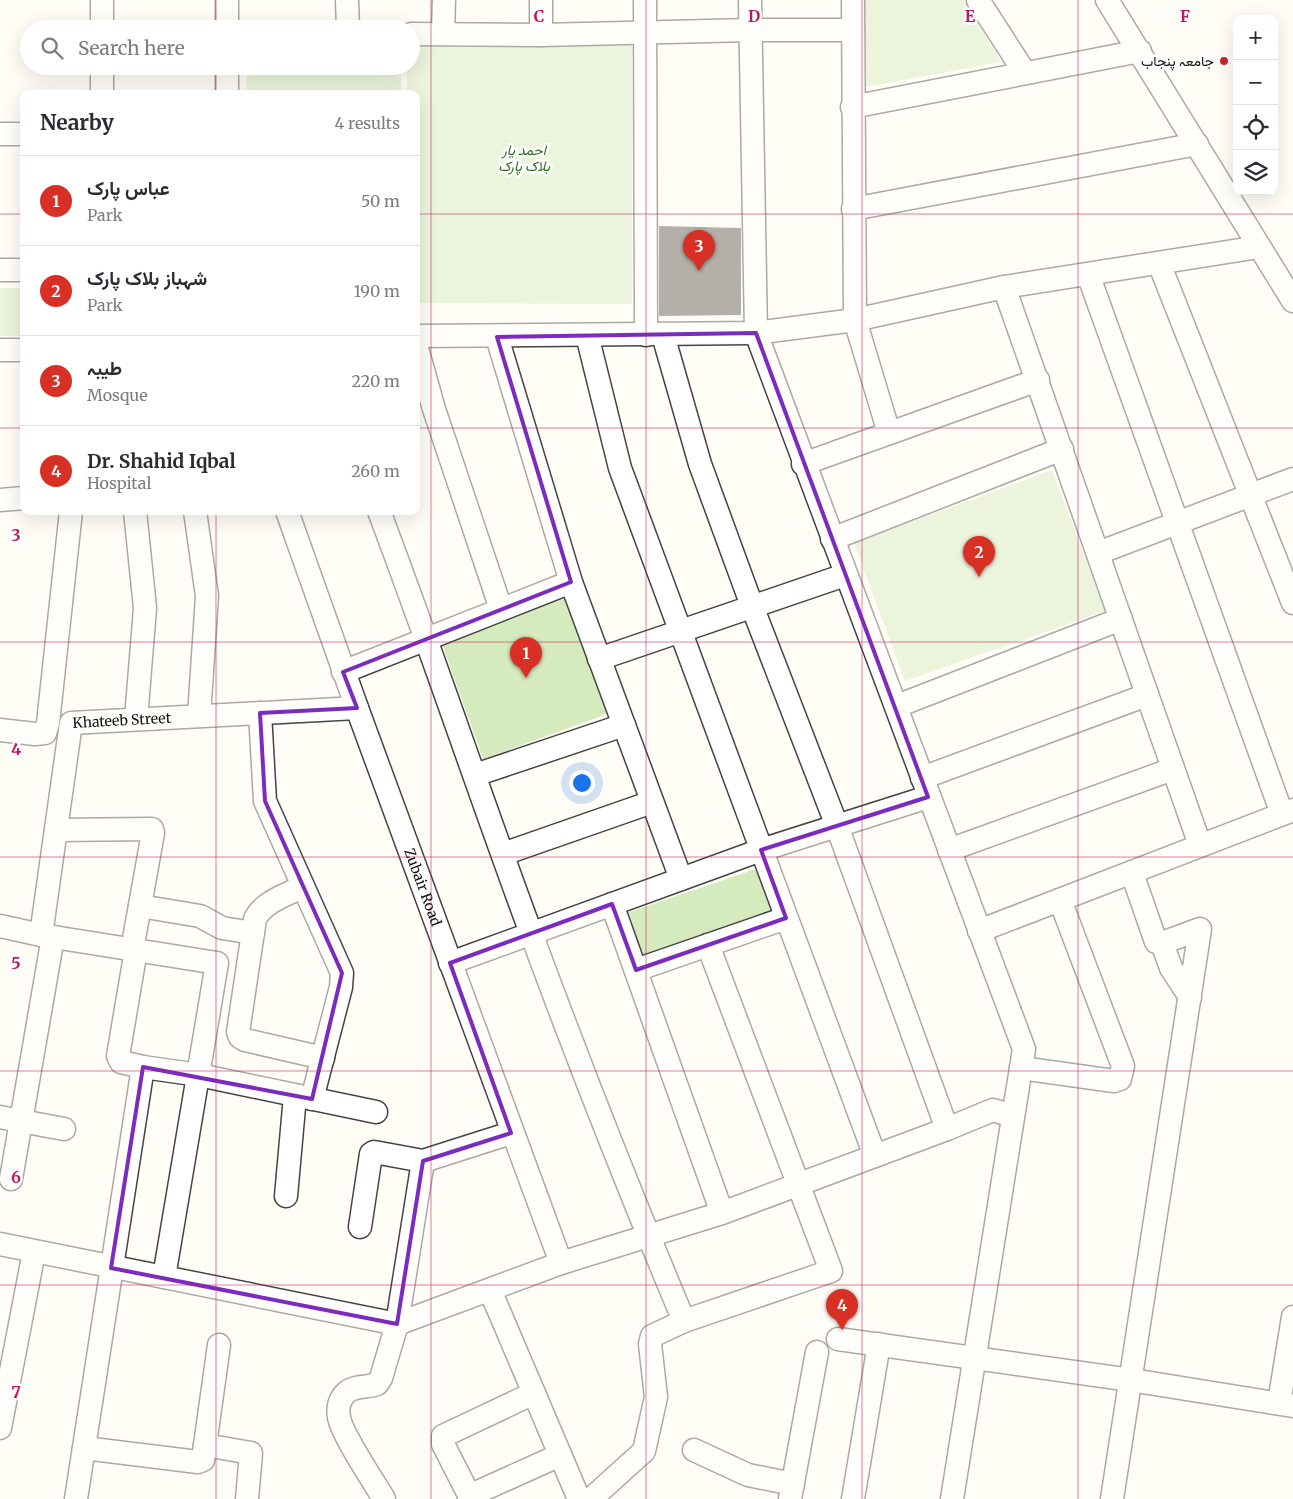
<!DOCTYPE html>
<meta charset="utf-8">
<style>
body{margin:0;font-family:Merriweather,Vazirmatn,serif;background:#f2f2f3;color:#2b2b33}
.controls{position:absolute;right:15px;top:15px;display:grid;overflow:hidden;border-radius:10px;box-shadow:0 5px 20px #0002}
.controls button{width:45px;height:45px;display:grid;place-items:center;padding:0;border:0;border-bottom:1px solid #e1e1e2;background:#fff;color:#2b2b33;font:25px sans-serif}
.you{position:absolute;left:581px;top:782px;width:18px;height:18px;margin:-12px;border:4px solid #fff;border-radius:50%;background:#1a73e8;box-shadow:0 0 0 8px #1a73e833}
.badge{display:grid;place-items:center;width:32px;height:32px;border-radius:50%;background:#d93025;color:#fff;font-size:16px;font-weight:700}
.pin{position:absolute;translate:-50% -41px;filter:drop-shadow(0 1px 2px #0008)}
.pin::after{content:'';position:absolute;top:26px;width:18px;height:15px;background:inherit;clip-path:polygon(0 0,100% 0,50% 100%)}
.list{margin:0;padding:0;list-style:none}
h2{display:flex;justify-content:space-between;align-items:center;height:65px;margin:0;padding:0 20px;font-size:21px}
h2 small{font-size:16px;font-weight:400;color:#7c7c81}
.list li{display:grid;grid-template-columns:32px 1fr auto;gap:15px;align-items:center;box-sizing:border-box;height:90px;padding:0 20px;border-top:1px solid #e1e1e2}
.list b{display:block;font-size:19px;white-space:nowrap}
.list p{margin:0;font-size:16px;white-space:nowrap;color:#7c7c81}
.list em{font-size:16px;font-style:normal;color:#7c7c81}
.icon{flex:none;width:28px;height:28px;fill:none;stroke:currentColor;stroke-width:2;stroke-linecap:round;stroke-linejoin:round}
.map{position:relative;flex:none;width:1293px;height:1499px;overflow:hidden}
.search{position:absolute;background:#fff;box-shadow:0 5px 20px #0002;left:20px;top:20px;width:400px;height:55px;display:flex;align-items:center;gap:12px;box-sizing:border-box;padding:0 18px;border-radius:28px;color:#7c7c81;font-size:19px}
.panel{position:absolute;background:#fff;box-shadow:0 5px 20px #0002;left:20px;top:90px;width:400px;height:425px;border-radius:10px}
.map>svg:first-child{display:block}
.green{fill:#d5ebbd}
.building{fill:#5a524d}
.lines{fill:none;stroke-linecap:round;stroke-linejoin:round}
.minor-casing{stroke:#444;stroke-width:25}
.minor{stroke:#fff;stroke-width:22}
.marked{fill:none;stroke:#7b2cbf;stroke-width:4;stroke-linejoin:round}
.grid{fill:none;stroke:#c2185b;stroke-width:1;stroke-opacity:0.55}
.poi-dot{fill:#c4262e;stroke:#fff;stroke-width:2}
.labels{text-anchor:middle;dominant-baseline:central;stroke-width:5;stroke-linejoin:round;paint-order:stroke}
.poi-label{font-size:14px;fill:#111;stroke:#fff;text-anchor:end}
.park-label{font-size:14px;font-style:italic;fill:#2f6b1f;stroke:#fff}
.street-label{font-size:14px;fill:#111;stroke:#fff}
.grid-label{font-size:16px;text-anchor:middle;font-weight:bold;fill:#c2185b;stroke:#fff;stroke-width:5;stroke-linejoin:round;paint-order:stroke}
</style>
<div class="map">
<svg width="1293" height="1499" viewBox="0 0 1293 1499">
<rect width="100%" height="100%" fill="#fffdf5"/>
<!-- green -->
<g class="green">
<path d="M864,0H964L1001,62L865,87Z"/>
<path d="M632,43V304L416,303V94H407V66H411V46Z"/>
<path d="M246,66H401V94H247Z"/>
<rect x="0" y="288" width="24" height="48"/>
<path d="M1052,470L1105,611L905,681L854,543Z"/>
<path d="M566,598L610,713L483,759L442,644Z"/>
<path d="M756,869L771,911L642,955L629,912Z"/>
</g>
<!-- building -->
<path class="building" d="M659,226L741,228V315L659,316Z"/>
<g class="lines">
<defs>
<g id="minor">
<path d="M102,0V29"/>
<path d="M347,0L348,29"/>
<path d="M645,0L646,335"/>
<path d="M750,0L756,333L1024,1049L952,1499"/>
<path d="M853,0L855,320L889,433"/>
<path d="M978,0L1025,73"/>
<path d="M1107,0L1293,301"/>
<path d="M227,29V0"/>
<path d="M443,33L444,0"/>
<path d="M411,34L541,35L751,30H853"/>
<path d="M541,35V0"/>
<path d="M102,66V94"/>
<path d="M227,94V66"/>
<path d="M852,107L1140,51"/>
<path d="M0,134H24"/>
<path d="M853,209L1197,144"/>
<path d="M1159,263L1293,603"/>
<path d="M0,270H24"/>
<path d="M1088,274L1282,814"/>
<path d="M1004,287L1200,845"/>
<path d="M587,335L620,468L875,1156"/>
<path d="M663,335L700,464L752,606L837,826L947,1129"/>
<path d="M416,336L756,333L855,320L1004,287L1259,247"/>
<path d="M497,337L571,582L681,879"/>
<path d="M416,345L434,409L501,609"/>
<path d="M0,350H24"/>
<path d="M803,464L1038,380"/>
<path d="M0,500L24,498"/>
<path d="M135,511L145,608L136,719"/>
<path d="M195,511L207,596L199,716"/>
<path id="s1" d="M287,511L357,708L561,1263"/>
<path d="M379,511C432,651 479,793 531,933C579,1063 630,1193 684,1321"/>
<path d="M832,539L1062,449"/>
<path d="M1098,553L1293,479"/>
<path d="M599,659L845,575"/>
<path d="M343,672L571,582"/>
<path d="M897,706L1121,619"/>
<path d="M260,713L265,801L342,973L341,987L312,1099"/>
<path d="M0,730L35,734L45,733L48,723L71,511"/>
<path d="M475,775L624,725"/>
<path d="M922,778L1147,695"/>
<path d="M56,830L152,829L153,833L132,950"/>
<path d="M949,850L1173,769"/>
<path d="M503,854L652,802"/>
<path d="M302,887C286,895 263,902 255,919L238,1032L240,1037L245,1040L323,1058"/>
<path d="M612,904L722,1213"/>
<path d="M140,906L200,916L222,928L253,933"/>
<path d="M0,926L41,935L217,963L164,1277"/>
<path d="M979,931L1293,810"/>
<path id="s2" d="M41,935L71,723L357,708"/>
<path d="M1162,943L1171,968L1190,997"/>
<path d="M450,963L761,850L928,797"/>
<path d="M636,970L786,918"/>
<path d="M143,1067L199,1075L376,1112"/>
<path d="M1021,1068L1114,1081L1120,1079L1123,1066L1060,900"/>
<path d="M0,1117L64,1129"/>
<path d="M11,1179L53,937"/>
<path d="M286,1196L295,1096"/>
<path d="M360,1227L371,1154L374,1152L423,1161L511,1133"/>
<path d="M0,1244L397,1324L561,1263L722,1213L947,1129L993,1110L1013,1116"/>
<path d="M490,1290L579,1499"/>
<path d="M838,1339L1131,1380L1293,1406"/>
<path d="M219,1345L205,1445L251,1453L247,1499"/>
<path d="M1279,1403L1293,1317"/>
<path d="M0,1428L34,1252"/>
<path d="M84,1448L198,1462L203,1460L205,1445"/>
<path d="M694,1450L748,1475L793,1484"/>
<path d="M469,1496L560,1455"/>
<path d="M76,1499L143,1067L121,1062L118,1056L136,950"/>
<path d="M384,1499C374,1482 341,1433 339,1417C337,1407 340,1398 347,1392C356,1385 367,1388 377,1384L381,1378L397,1324L423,1161"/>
<path d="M471,1499L443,1444V1436L534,1393"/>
<path d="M591,1499L644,1451L656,1397L650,1344L652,1336L684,1321L831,1271L708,945"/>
<path d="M790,1499L817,1352"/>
<path d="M853,1499L879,1344"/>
<path d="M1112,1499L1200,929L1162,943L1156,942L1132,873"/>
</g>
</defs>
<!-- minor casing -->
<use href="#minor" class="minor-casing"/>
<!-- minor -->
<use href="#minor" class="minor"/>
</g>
<!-- marked area -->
<path d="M0 0H1293V1499H0ZM756,333L928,797L761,850L786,918L636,970L612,904L450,963L511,1133L423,1161L397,1324L111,1268L143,1067L312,1099L342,973L265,801L260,713L357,708L343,672L571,582L497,337Z" fill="#fffdf5" fill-opacity=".55" fill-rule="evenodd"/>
<path class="marked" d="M756,333L928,797L761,850L786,918L636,970L612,904L450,963L511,1133L423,1161L397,1324L111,1268L143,1067L312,1099L342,973L265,801L260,713L357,708L343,672L571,582L497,337Z"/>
<!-- grid -->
<path class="grid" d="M216,0V29M431,0V1499M646,0V1499M862,0V1499M1078,0V1499M216,66V94M0,214H24M416,214H1293M0,428H24M416,428H1293M216,511V1499M0,642H1293M0,857H1293M0,1071H1293M0,1285H1293"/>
<!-- markers -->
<circle class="poi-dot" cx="1224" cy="61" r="5"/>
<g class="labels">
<!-- poi labels -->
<g class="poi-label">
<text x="1214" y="61">جامعہ پنجاب</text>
</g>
<!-- park labels -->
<g class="park-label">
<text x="524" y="150">احمد یار<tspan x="524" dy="16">بلاک پارک</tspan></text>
</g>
<!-- street labels -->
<g class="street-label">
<text stroke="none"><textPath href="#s2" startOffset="265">Khateeb Street</textPath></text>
<text stroke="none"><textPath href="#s1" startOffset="400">Zubair Road</textPath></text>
</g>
</g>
<g class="grid-label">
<text x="539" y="22">C</text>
<text x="754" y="22">D</text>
<text x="970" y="22">E</text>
<text x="1185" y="22">F</text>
<text x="16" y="541">3</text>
<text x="16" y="755">4</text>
<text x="16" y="969">5</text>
<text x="16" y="1183">6</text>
<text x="16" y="1398">7</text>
</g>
</svg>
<div class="controls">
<button>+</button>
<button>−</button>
<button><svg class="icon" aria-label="locate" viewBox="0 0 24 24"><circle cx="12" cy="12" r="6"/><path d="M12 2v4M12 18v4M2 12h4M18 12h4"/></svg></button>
<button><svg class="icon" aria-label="layers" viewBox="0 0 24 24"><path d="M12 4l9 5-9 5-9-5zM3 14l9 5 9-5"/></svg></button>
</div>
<div class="you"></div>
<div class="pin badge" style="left:526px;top:678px">1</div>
<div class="pin badge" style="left:979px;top:577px">2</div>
<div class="pin badge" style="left:699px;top:271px">3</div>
<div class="pin badge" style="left:842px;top:1330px">4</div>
<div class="search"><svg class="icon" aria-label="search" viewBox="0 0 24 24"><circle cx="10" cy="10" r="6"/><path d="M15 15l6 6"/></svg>Search here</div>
<section class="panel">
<h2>Nearby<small>4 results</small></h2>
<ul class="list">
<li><span class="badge">1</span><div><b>عباس پارک</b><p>Park</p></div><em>50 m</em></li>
<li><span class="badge">2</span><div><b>شہباز بلاک پارک</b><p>Park</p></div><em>190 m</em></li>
<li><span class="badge">3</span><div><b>طیبہ</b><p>Mosque</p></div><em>220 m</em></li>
<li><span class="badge">4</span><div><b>Dr. Shahid Iqbal</b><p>Hospital</p></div><em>260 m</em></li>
</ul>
</section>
</div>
